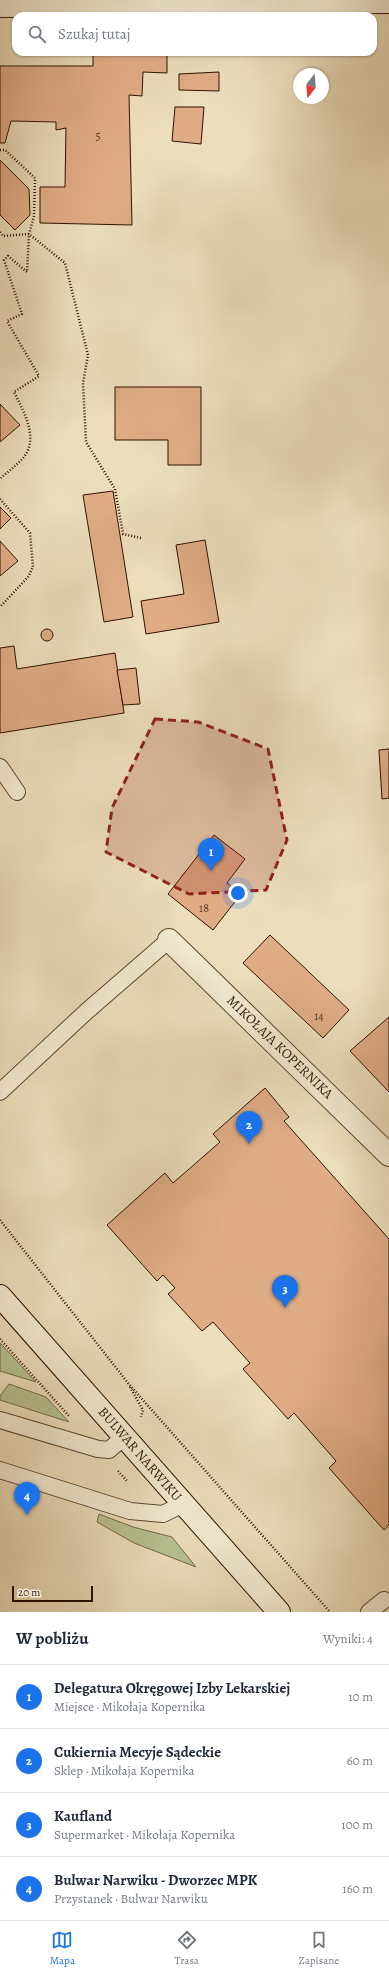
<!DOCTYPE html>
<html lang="pl">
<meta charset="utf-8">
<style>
body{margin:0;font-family:Alegreya,serif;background:#f2f2f3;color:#1f2937}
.compass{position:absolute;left:293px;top:68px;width:36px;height:36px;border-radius:50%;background:#fff;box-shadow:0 1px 3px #0004;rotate:196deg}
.scale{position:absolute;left:12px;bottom:10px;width:81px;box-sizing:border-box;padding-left:4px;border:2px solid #2f1301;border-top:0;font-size:11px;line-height:14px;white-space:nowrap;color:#2f1301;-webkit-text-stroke:3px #f3ead3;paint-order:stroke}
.you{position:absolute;left:238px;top:893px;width:14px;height:14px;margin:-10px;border:3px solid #fff;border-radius:50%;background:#1a73e8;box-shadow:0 0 0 6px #1a73e833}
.badge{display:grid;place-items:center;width:26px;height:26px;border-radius:50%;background:#1a73e8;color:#fff;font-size:13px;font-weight:700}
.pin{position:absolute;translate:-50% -33px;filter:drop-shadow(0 1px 2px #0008)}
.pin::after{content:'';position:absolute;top:21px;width:14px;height:12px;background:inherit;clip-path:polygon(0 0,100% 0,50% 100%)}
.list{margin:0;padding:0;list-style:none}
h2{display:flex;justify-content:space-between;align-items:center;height:52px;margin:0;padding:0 16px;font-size:17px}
h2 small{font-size:13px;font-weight:400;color:#747a83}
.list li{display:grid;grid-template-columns:26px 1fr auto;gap:12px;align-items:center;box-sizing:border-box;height:64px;padding:0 16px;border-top:1px solid #e0e1e3}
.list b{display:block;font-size:15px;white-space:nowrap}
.list p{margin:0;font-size:13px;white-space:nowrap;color:#747a83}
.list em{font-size:13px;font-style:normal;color:#747a83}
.icon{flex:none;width:22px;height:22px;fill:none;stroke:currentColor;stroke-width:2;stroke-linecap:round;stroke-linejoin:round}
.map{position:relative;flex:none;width:389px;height:1612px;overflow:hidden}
.search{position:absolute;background:#fff;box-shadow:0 1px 3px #0004;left:12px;right:12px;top:12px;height:44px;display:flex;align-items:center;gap:10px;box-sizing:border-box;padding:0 14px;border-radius:12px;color:#747a83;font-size:15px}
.sheet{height:308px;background:#fff}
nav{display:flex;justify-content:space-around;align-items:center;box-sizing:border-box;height:56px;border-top:1px solid #e0e1e3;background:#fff;font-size:11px;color:#747a83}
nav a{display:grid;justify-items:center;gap:2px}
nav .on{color:#1a73e8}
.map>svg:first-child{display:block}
.green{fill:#b7c190;stroke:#736a48}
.building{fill:#dfac86;stroke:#2f1301}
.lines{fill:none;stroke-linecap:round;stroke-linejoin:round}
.lane-casing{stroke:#5e4630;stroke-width:18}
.street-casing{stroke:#5e4630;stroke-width:24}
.secondary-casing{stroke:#2f1301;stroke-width:24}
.path{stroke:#2f1301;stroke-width:2.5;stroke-dasharray:1 2;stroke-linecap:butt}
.lane{stroke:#f3ead3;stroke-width:16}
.street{stroke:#f3ead3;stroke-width:22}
.secondary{stroke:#f3ead3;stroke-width:22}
.marked{fill:#8f2418;fill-opacity:0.2;stroke:#8f2418;stroke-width:3;stroke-dasharray:8 5;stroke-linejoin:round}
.labels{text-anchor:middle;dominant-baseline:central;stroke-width:3;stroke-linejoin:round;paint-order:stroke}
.number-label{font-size:12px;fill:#5b3922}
.street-label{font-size:14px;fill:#2f1301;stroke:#f3ead3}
</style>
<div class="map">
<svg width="389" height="1612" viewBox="0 0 389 1612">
<rect width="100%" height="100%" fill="#ecdebb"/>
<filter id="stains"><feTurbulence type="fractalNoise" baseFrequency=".005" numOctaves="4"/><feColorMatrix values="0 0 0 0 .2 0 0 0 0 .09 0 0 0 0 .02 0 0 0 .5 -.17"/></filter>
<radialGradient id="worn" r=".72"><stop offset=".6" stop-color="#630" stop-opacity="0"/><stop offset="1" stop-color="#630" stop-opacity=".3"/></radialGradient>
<!-- green -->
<g class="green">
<path d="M0,1343L1,1344L36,1382L0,1371Z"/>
<path d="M9,1384L46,1397L69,1422L0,1400V1396Z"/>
<path d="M99,1514L133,1527L172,1537L196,1567L134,1543L97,1522Z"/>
</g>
<!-- building -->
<g class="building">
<path d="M93,52H167V73L143,72L142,96L129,95L132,225L40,223V187H65L66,128L56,130V122L11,121L5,143H0V66H93Z"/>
<path d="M219,72V91L179,90V74Z"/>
<path d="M175,107H204L201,144L172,141Z"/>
<path d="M0,160L29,189L30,215L15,230L0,215Z"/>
<path d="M115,387H201V465H168V440H115Z"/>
<path d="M0,404L20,425L0,442Z"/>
<path d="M113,491L133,617L104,622L83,495Z"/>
<path d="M0,507L11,518L0,529Z"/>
<path d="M205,540L219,622L146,634L141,601L184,594L176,545Z"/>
<path d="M0,541L18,561L0,576Z"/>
<circle cx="47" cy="635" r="6"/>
<path d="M14,646L17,669L115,653L124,713L0,733V648Z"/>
<path d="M136,668L140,704L123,705L117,670Z"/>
<path d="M389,749V798L382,799L379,750Z"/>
<path d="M214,835L245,859L227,883L241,894L213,930L168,894Z"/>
<path d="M270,935L349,1010L323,1038L243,963Z"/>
<path d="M389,1017V1092L350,1051Z"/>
<path d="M265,1088L289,1117L284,1121L389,1239V1525L384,1530L329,1468L336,1461L294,1413L288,1419L243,1369L250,1363L213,1322L202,1331L168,1294L175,1288L163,1275L157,1281L107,1225L165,1173L173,1183L220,1142L213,1134Z"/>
</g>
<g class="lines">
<defs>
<g id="lane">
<path d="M0,767L17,792"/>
<path d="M0,1092L87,1011L169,940"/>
<path d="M0,1420L98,1449L109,1450L125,1436"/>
<path d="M0,1470L130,1511L163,1514L183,1504"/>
<path d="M369,1612L384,1600"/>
</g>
<path id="street" d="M169,940L389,1155"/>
<g id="secondary">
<path d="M0,6L389,2"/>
<path d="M0,1296L279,1612"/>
</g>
</defs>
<!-- lane casing -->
<use href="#lane" class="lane-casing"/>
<!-- street casing -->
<use href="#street" class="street-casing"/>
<!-- secondary casing -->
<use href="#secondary" class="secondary-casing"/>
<!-- path -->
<g class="path">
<path d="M0,150H5L35,178L34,216L29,234L27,272L8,256L4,260L22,314L7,321L39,376L14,392C23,410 40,439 23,458C16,466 7,472 0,479"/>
<path d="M0,232L3,236L29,234L65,263L88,355L83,383L86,442L115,489L123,534L141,538"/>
<path d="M0,499L30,533L33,567L28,577L0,607"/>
<path d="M0,1220L128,1383L330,1612"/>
<path d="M0,1339L69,1416"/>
<path d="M130,1387L143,1410L141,1417"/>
<path d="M118,1471L128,1482"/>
</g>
<!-- lane -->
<use href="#lane" class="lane"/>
<!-- street -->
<use href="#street" class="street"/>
<!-- secondary -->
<use href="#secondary" class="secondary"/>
</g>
<!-- marked area -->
<path class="marked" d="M155,719L198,722L268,749L287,840L266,890L189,894L106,852L112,808Z"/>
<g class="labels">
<!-- number labels -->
<g class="number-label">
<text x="98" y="136">5</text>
<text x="204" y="908">18</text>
<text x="319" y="1016">14</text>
</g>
<!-- street labels -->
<g class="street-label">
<text transform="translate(280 1047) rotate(44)">MIKOŁAJA KOPERNIKA</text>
<text transform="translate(140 1454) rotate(49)">BULWAR NARWIKU</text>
</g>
</g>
<rect width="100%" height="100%" filter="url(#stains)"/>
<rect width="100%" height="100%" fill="url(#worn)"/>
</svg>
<svg class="compass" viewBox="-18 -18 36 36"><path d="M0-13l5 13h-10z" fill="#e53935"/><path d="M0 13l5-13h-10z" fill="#747a83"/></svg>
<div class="scale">20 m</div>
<div class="you"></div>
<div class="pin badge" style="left:211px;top:871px">1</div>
<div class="pin badge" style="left:249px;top:1144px">2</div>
<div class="pin badge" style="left:285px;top:1308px">3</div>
<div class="pin badge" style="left:27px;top:1515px">4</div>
<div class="search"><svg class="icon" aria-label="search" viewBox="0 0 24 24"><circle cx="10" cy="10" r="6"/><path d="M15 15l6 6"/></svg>Szukaj tutaj</div>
</div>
<section class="sheet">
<h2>W pobliżu<small>Wyniki: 4</small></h2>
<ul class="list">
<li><span class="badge">1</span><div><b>Delegatura Okręgowej Izby Lekarskiej</b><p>Miejsce · Mikołaja Kopernika</p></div><em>10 m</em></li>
<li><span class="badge">2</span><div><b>Cukiernia Mecyje Sądeckie</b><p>Sklep · Mikołaja Kopernika</p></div><em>60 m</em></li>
<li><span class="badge">3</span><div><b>Kaufland</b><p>Supermarket · Mikołaja Kopernika</p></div><em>100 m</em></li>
<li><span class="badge">4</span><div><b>Bulwar Narwiku - Dworzec MPK</b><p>Przystanek · Bulwar Narwiku</p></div><em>160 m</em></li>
</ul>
</section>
<nav>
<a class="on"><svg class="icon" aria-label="map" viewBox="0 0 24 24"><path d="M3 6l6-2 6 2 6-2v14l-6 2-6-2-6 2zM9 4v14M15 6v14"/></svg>Mapa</a>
<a><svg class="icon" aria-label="directions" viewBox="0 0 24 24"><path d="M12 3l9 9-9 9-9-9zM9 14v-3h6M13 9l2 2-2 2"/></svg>Trasa</a>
<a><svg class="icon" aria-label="saved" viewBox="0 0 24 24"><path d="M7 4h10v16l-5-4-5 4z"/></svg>Zapisane</a>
</nav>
